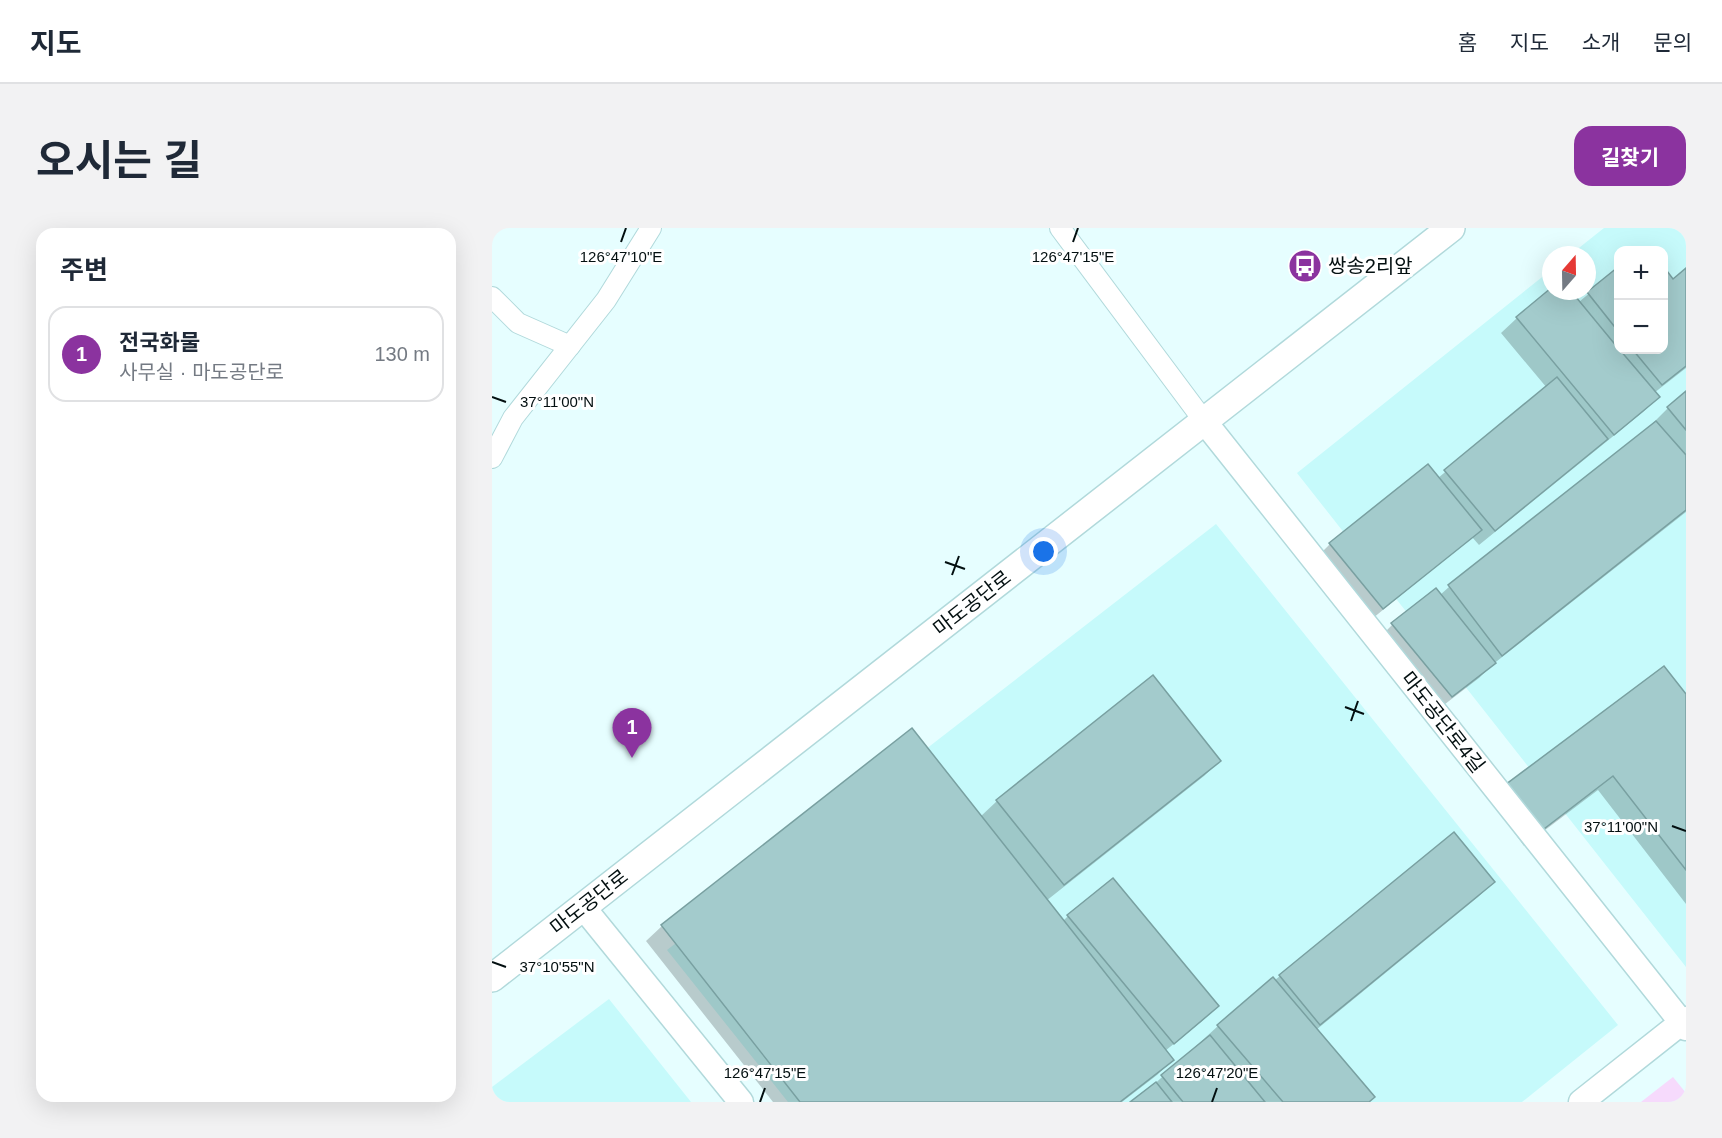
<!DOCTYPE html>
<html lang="ko">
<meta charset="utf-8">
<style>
body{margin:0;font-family:Arial,"Noto Sans KR",sans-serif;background:#f2f2f3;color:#1f2937}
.controls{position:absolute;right:18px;top:18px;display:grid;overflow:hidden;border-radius:12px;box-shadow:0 6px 24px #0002}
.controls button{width:54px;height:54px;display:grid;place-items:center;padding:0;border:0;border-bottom:2px solid #e0e1e3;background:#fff;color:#1f2937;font:30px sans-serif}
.compass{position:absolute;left:1050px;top:18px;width:54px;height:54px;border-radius:50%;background:#fff;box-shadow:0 6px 24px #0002;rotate:20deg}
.you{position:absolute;left:552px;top:324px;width:21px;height:21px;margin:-15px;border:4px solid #fff;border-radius:50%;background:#1a73e8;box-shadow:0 0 0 9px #1a73e833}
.badge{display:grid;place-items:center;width:39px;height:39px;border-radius:50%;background:#8b339f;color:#fff;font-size:20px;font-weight:700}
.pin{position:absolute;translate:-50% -50px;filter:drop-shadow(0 2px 3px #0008)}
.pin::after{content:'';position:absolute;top:32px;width:21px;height:18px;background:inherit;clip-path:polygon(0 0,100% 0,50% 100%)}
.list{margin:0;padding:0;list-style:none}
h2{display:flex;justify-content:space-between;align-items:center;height:78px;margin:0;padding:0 24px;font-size:26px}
h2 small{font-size:20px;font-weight:400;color:#747a83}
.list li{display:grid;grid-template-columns:39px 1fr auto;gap:18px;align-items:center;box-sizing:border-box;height:96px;margin:0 12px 12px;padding:0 12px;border:2px solid #e0e1e3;border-radius:18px}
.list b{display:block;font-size:22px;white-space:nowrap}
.list p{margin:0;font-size:20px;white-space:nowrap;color:#747a83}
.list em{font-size:20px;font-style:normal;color:#747a83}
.map{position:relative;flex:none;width:1194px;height:874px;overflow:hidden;border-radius:18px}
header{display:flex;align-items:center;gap:36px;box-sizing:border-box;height:84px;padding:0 30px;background:#fff;border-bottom:2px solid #e0e1e3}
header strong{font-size:28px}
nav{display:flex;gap:33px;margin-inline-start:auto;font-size:21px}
.intro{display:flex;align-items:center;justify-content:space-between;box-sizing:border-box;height:144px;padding:0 36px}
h1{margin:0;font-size:42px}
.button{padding:15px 27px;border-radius:18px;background:#8b339f;color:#fff;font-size:21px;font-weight:700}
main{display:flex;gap:36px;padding:0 36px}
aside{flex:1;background:#fff;border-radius:18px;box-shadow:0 6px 24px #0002}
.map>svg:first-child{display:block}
.built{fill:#c6fafb;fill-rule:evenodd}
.green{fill:#f6dafc}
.shadow{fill:#0003}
.building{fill:#a3cbcc;stroke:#79a0a1;stroke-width:1.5}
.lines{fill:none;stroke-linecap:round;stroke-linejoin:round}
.minor-casing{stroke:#b1d9db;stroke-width:22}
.tertiary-casing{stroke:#b1d9db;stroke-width:27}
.secondary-casing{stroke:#b1d9db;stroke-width:30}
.minor{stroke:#fff;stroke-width:20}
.tertiary{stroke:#fff;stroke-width:24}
.secondary{stroke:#fff;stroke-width:27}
.ticks{fill:none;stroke:#030f10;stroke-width:2}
.labels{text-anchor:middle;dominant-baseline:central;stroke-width:6;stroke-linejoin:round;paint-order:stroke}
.poi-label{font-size:20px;fill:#030f10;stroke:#fff;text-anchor:start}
.street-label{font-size:20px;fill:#030f10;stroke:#fff}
.ticks-label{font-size:15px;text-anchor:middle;fill:#030f10;stroke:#fff;stroke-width:6;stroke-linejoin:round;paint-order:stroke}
</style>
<header>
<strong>지도</strong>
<nav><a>홈</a><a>지도</a><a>소개</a><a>문의</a></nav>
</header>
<div class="intro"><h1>오시는 길</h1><a class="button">길찾기</a></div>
<main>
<aside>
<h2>주변<small></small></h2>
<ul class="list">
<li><span class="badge">1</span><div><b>전국화물</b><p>사무실 · 마도공단로</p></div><em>130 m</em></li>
</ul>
</aside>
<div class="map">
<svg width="1194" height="874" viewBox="0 0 1194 874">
<rect width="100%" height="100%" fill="#e6feff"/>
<!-- built -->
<g class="built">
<path d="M1112,0H1194V739L805,245L1059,42V63H1095V27H1078ZM1126,22H1172V122H1126Z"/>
<path d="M724,296L1126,797L1030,874H296L175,722Z"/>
<path d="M117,771L199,874H0V859Z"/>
</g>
<!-- green -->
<path class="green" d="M1181,849L1194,865V874H1149Z"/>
<!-- shadow -->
<g class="shadow">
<path d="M1126,41V122H1172V41L1181,53L1194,42V140L1162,165L1166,169L1151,184L987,317L980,309L875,395L823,331L838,316L946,250L1055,160L1009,105L1025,90L1059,62V63H1077L1087,74Z"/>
<path d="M1194,165V284L1000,437L987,450L944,483L885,412L900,397L948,367L957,359L1162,197L1161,195L1176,180Z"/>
<path d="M1194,468V676L1106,562L1032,618L999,573Z"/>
<path d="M420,502L488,589L505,573L727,533L712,548L554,673L571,693L576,688L725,778L710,793L673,823L680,832L665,847L630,874H281L154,713L170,698Z"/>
<path d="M1001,654L986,669L824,802L875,874H640L657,861L726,798L788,748Z"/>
</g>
<!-- building -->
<g class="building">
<path d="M1126,39V103L1095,64Z"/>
<path d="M1172,39L1181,51L1194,40V138L1170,157L1141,122H1172Z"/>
<path d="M1059,60V63H1079L1126,120V122H1128L1168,169L1122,207L1024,89Z"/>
<path d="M1065,149L1116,211L1003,303L952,242Z"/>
<path d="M1194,163V202L1175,179Z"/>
<path d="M1164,193L1194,227V282L1010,428L956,357Z"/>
<path d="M936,236L990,302L891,381L837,315Z"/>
<path d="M944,360L1004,435L960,469L899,395Z"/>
<path d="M1172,438L1194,466V642L1121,548L1048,604L1013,557Z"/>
<path d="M661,447L729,533L572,657L504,572Z"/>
<path d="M420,500L682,832L628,874H308L169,697Z"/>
<path d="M962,604L1003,654L828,797L787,747Z"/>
<path d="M621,650L727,778L682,816L575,687Z"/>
<path d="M781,749L883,869L877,874H791L725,797Z"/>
<path d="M718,807L773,874H691L669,847Z"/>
<path d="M664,854L680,874H638Z"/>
</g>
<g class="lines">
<defs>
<g id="minor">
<path d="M568,0L712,193"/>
<path d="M0,69L26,95L78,118"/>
<path d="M0,230L21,190L114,72L159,0"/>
</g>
<g id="tertiary">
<path d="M712,193L1194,800"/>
<path d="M91,679L249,874"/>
<path d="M1089,874L1194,791"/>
</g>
<path id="secondary" d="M0,750L959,0"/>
</defs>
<!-- minor casing -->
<use href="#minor" class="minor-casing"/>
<!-- tertiary casing -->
<use href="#tertiary" class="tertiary-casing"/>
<!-- secondary casing -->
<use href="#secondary" class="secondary-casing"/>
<!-- minor -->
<use href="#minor" class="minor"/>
<!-- tertiary -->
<use href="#tertiary" class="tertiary"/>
<!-- secondary -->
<use href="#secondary" class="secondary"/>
</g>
<!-- ticks -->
<path class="ticks" d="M129,14L134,0M581,14L586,0M0,169L14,174M453,334L473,341M460,347L467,328M853,479L872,486M859,493L866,473M1180,598L1194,603M0,734L14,739M268,874L273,860M720,874L725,860"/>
<!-- icons -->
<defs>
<symbol id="bus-disc" viewBox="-11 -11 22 22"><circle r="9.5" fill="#8b339f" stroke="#fff"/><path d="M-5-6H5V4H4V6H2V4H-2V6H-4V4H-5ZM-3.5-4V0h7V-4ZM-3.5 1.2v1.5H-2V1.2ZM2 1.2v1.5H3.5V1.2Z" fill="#fff"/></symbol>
</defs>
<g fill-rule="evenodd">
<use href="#bus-disc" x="794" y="19" width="38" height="38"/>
</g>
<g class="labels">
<!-- poi labels -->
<g class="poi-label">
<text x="836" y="38">쌍송2리앞</text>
</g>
<!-- street labels -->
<g class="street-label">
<text transform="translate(480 375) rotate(-38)">마도공단로</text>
<text transform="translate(951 494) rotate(52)">마도공단로4길</text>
<text transform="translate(97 674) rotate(-38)">마도공단로</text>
</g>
</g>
<g class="ticks-label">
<text x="129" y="34">126°47'10"E</text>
<text x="581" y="34">126°47'15"E</text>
<text x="65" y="179">37°11'00"N</text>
<text x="1129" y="604">37°11'00"N</text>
<text x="65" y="744">37°10'55"N</text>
<text x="273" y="850">126°47'15"E</text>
<text x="725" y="850">126°47'20"E</text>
</g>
</svg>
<div class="controls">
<button>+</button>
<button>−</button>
</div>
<svg class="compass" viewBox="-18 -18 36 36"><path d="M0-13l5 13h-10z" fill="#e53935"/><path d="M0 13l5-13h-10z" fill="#747a83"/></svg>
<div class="you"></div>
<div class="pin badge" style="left:140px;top:530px">1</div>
</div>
</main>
